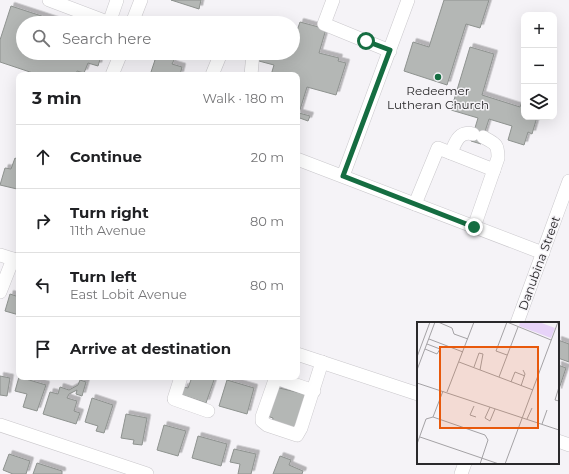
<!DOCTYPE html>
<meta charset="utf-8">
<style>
body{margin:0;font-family:Montserrat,sans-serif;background:#f6f6f6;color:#202124}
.controls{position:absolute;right:12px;top:12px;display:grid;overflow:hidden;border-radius:8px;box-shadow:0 4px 16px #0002}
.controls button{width:36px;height:36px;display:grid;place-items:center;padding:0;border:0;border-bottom:1px solid #e0e0e0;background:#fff;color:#202124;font:20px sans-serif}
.stop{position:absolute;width:12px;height:12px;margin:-9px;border:3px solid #156d41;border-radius:50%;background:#fff}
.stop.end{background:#156d41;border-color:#fff;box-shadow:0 1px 4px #0008}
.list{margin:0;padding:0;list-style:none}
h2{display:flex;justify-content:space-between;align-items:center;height:52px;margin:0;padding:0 16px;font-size:17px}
h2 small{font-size:13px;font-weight:400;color:#757577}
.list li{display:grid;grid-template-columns:26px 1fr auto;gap:12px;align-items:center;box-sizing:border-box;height:64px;padding:0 16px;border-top:1px solid #e0e0e0}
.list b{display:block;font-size:15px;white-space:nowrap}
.list p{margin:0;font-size:13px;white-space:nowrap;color:#757577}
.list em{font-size:13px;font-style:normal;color:#757577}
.icon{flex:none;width:22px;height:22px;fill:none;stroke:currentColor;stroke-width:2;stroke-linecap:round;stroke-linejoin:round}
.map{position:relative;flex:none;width:569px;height:474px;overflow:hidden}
.search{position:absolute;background:#fff;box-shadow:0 4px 16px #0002;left:16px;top:16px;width:284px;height:44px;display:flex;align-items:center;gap:10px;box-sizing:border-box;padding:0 14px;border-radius:22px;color:#757577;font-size:15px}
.panel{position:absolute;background:#fff;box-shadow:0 4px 16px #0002;left:16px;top:72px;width:284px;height:308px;border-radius:8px}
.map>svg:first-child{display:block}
.building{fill:#b4b7b5;stroke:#8e928f;filter:url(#shadow)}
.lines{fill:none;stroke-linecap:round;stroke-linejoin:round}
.minor-casing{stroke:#cac8cc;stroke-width:14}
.minor{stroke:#fff;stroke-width:13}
.route{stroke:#156d41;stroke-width:5}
.poi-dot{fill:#156d41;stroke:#f5f3f7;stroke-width:1.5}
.labels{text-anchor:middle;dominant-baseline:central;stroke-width:3;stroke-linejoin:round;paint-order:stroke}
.poi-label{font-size:12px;fill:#2a292b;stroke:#f5f3f7}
.street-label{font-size:12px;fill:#2a292b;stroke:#f5f3f7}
.inset-road{fill:none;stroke:#a4a2a5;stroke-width:1}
.view{fill:#e8590c;fill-opacity:0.15;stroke:#e8590c;stroke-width:2}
.inset-edge{fill:none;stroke:#2a292b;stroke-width:2}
</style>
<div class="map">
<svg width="569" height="474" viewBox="0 0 569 474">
<defs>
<filter id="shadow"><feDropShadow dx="3.5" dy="-3.5" stdDeviation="0" flood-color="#0004"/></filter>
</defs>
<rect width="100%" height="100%" fill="#f5f3f7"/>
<!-- building -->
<g class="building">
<path d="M171,0H201L199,9Z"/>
<path d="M444,0H489L480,28L466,24L447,85L404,71L413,42L429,47Z"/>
<path d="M11,6L63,23H23V53H102L98,66L88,63L84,73L77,71L76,75H39L0,62V40Z"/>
<path d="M300,22L326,29L319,53L339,58L338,61L346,63L336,95L307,87L299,113L310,116L308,121L297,117V75H271L274,65L255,60L257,53H293V42Z"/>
<path d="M470,47L494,54L482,95L520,107L523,98H524V117H537L532,134L528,132L524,145L508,140L512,126L489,119L481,144L471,141L478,118L451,110Z"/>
<path d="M144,53H166L165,54L175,58L172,64L182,67L180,75H150L155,60L143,56Z"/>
<path d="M15,158L19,160V183L17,189L0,185L5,168L11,169Z"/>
<path d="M10,294L19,297V315L5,311Z"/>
<path d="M558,340L569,344V362L558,358Z"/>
<path d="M558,365L566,368L558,392Z"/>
<path d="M0,376L10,378L7,396L0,395Z"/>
<path d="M19,377L46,385L37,411L23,407L27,394L15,391Z"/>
<path d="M192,377H215L206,403L182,395L184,387L188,388Z"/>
<path d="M80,380L86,382L82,396L76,394L77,390L69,394L67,398L77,401L74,411L80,413L76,424L43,414L50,392L58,394L60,387L69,390L78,385Z"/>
<path d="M227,380L254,388L247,414L219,406Z"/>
<path d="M275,387L305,394L297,429L272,423L273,418L267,416Z"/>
<path d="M92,398L113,405L104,433L96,431L98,426L85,422Z"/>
<path d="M126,414L147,418L142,445L133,444L134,440L121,438Z"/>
<path d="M164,425L186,431L178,456L157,450Z"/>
<path d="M198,436L227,444L221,466L192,458Z"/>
<path d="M234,449L256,454L251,474H238L240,464L230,462Z"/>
<path d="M9,454L30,461L26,474H13L3,470Z"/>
<path d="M280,456L291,460L289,465L303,471L302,474H273Z"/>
<path d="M37,463L62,471V474H33Z"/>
</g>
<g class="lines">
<defs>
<g id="minor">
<path d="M49,0L110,23"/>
<path d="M333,0L324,24L390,51"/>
<path d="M109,23L117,0"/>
<path d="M132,23L141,0"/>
<path d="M112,75L121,53"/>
<path d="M212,75L221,53"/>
<path d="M251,75L253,53"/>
<path d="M451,153C455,143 459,130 473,134"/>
<path d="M297,159L543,253"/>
<path d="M343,176L408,0"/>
<path d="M415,204L438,148L494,170"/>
<path d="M474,227L498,158C498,144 496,144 483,137"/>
<path d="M0,255L19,261"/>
<path d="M0,292L13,259"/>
<path d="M517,323L569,181"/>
<path d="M297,354L418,394"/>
<path d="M181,377L174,399L208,411"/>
<path d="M276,377L262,417V421L267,425L297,435L301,428L322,362"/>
<path d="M276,378L314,391"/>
<path d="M0,425L147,474"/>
<path d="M558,441L569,445"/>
<path d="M461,474L465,463"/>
</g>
</defs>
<!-- minor casing -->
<use href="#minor" class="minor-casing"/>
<!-- minor -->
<use href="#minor" class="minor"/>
</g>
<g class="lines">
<!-- route -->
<path class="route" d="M366,41L390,50L343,176L474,227"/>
</g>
<!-- markers -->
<circle class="poi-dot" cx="438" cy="77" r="4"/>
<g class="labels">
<!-- poi labels -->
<g class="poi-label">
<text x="438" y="90">Redeemer<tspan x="438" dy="14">Lutheran Church</tspan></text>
</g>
<!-- street labels -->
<g class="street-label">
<text transform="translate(539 263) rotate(-70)">Danubina Street</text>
</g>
</g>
<!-- overview -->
<g transform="translate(417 322)">
<rect width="142" height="142" fill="#f5f3f7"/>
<path d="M103,0H122L138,6L134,16L102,4Z" fill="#e7d3f8"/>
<path class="inset-road" d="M21,0L35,6L37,12L51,17M90,0L134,18M90,0L79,29L90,33M12,17L46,30M8,27L20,32L23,27L10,22M0,35L13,0M42,40L116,68M57,45L62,31L66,32L63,48M0,48L18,0M82,55L101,5M94,60L98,50L108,54M0,61L142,108M104,64L108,52L106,48M142,65L138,78L142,79M30,70L57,0M57,84L53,93L59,95M73,85L68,96L73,99L78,87M16,95L68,113L71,118L63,142M16,95L26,69M110,97L115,86M125,102L130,88M3,115L82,142M0,122L9,97L16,95M88,142L141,0"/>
<path class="view" d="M23,25H121V106H23Z"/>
<rect width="142" height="142" class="inset-edge"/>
</g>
</svg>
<div class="controls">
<button>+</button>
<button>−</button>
<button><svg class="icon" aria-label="layers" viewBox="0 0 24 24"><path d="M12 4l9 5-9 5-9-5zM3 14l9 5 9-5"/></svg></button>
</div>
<div class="stop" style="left:366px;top:41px"></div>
<div class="stop end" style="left:474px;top:227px"></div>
<div class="search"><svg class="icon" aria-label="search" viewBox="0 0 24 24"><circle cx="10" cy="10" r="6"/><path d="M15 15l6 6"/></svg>Search here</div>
<section class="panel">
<h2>3 min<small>Walk · 180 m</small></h2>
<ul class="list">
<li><svg class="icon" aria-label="ahead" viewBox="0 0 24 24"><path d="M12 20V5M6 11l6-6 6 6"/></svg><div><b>Continue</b></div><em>20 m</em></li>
<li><svg class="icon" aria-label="right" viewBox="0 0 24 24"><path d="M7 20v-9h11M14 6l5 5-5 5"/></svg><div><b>Turn right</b><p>11th Avenue</p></div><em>80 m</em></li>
<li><svg class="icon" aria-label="left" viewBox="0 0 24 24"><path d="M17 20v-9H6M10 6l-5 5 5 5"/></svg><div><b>Turn left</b><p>East Lobit Avenue</p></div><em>80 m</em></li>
<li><svg class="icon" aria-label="arrive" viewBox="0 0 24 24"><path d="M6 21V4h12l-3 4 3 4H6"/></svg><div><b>Arrive at destination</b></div></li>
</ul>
</section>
</div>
